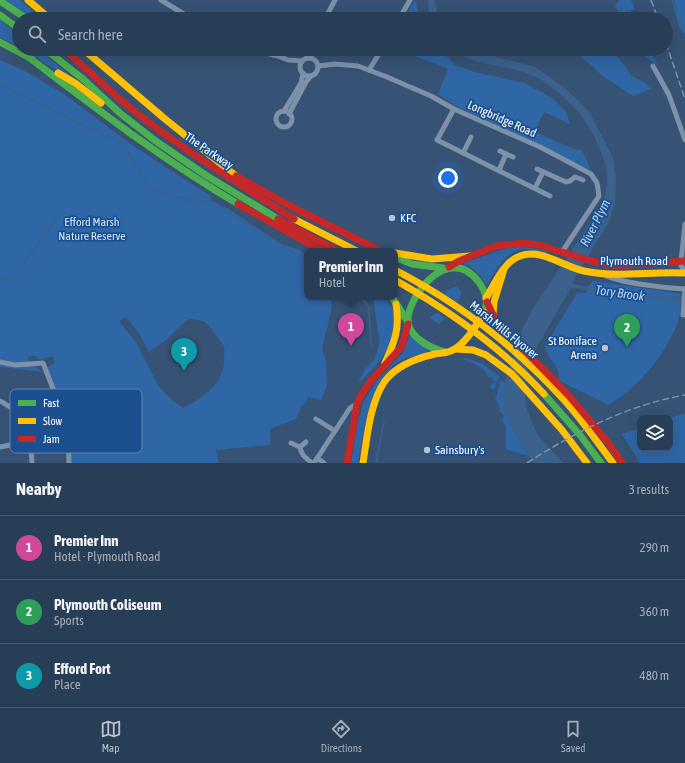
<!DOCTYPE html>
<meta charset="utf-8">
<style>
body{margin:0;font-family:"Asap Condensed",sans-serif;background:#344961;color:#f1f3f6}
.controls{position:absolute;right:12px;bottom:12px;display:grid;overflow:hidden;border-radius:8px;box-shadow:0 4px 16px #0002}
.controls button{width:36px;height:36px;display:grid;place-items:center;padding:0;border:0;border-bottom:1px solid #44576d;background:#283e57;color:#f1f3f6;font:20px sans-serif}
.you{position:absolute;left:448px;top:178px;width:14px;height:14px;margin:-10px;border:3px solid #fff;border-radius:50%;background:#1a73e8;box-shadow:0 0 0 6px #1a73e833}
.badge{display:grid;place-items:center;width:26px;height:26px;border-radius:50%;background:#b9c2ce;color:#fff;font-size:13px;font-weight:700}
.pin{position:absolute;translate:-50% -33px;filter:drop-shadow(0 1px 2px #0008)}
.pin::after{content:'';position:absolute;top:21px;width:14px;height:12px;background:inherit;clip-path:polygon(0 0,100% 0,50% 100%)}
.popup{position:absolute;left:304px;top:248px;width:94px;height:52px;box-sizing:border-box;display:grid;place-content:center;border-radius:8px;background:#283e57;filter:drop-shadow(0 1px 3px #0005);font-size:13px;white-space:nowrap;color:#a5aeba}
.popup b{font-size:15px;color:#f1f3f6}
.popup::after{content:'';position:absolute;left:50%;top:100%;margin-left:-8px;border:8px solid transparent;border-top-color:#283e57}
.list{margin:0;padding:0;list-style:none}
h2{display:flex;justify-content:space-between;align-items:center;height:52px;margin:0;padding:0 16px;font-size:17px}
h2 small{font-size:13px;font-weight:400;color:#a5aeba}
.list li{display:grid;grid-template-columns:26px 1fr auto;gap:12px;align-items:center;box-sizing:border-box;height:64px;padding:0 16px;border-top:1px solid #44576d}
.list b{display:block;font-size:15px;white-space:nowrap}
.list p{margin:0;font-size:13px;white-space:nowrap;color:#a5aeba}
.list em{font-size:13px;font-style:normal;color:#a5aeba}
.icon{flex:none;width:22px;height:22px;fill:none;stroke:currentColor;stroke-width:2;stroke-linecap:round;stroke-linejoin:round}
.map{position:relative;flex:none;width:685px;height:463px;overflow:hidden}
.search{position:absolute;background:#283e57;box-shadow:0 4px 16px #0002;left:12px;right:12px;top:12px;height:44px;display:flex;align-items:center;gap:10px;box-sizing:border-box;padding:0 14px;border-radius:22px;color:#a5aeba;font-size:15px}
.sheet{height:244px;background:#283e57}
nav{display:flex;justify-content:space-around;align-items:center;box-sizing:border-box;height:56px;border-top:1px solid #44576d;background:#283e57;font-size:11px;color:#a5aeba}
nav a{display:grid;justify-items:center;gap:2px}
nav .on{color:#b9c2ce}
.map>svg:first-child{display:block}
.green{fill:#2f66a5;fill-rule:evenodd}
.water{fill:#3b618d}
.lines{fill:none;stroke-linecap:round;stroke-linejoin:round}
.stream{stroke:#3b618d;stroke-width:1.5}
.street{stroke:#7d92a8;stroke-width:5}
.fast{stroke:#4caf50;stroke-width:7}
.slow{stroke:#ffc107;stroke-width:7}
.jam{stroke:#c62828;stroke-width:7}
.rail{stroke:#7e92a7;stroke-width:1.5;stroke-dasharray:7 3;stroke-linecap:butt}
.poi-dot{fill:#b9c2ce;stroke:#1b4f8f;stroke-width:1.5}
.labels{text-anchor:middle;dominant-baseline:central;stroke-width:3.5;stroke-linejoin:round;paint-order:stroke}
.street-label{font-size:12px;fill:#fff;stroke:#1b4f8f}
.poi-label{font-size:12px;fill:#fff;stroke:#1b4f8f;text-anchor:start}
.park-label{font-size:12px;fill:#cfe3fa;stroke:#1b4f8f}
.water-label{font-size:13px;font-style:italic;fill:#b5d3f5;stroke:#1b4f8f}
.key{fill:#1b4f8f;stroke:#5f84b1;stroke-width:1}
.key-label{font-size:11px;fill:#fff}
</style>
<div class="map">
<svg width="685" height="463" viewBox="0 0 685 463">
<rect width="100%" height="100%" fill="#365274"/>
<!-- green -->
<g class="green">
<path d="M0,0H20L42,19H29Z"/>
<path d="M415,0L420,19H404Z"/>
<path d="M619,0H631L635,9L631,10L633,19H622L615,6Z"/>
<path d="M674,0H685V34C675,27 677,10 674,0Z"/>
<path d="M0,20L19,35V47L0,37Z"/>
<path d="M22,49H38L78,82L77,83Z"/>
<path d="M397,49H439L455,65L475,72L524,83L551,97L566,112L570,124L544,112L535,132L574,149L582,150L591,170L456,106L438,94L448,69Z"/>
<path d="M572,49H608L616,55L632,76L645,83L651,89L633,96L604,77Z"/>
<path d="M640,49H648L658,65L646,57Z"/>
<path d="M0,60L23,70L64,94L132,145L212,197L210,200L229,209L281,244L298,249L307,256V297H331L332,307L322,349L326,361L327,385L321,400L309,397L301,408L296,419L270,429V445L216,450L219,463H70V427L47,368L54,363L53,356L43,359H38L36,356H28L29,360L42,372L0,367ZM126,317L140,335L149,352L165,341L188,319C206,320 207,322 217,337C219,340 223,344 224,347C225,350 224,354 224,356C226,382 204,398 183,408L172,400L159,387L136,342L119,321Z"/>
<path d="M517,247L531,248L548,251L546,255C541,253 534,250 528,249C507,248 496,269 487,285C480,277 476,267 463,265L464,263L504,249Z"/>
<path d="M592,281L678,293L681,294C680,302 681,311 679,318C669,352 638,388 608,405L558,380C563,367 547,361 545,346L577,293H586Z"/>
<path d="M454,287H457L461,291V297L457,302L444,294L446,291Z"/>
<path d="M373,297H384C387,301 391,305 393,310C404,334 377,367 360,382L359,380L367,367L374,360L379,346V338Z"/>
<path d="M437,313L445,318L439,324L431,319L430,317Z"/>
<path d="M410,334L430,350C420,355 409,356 398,362C368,381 365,431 358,463H351L358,421L364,401L375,383L404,351Z"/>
<path d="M465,358L481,363L500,377L496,382L495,389L490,388V385L496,382L492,378L488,377C485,366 473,364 463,359Z"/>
<path d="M500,380L505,383C501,414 513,429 528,456L506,449V428L502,419L504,417L502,412H500L499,410L501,409L495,399L498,393Z"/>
<path d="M685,413V463H640L622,434L640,428V448H670L669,418Z"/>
</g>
<!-- water -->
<g class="water">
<path d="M428,0H435L438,19H429Z"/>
<path d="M451,49H467L535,67L565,88L589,111L613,158L616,179L615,204L608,224L574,279L573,284L645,296L670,297L678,295L685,296V303L625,296L571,288L538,345L528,368L525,395L527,410L537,434L563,463H534L528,456L512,428L504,409L503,395L505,381L523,327L534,307L603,203C605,195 608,185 607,176C606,158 591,127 579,113C567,99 546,80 529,74C503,64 473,66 451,49Z"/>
</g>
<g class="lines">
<!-- stream -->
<g class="stream">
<path d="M672,0C676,10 677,22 685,29"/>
<path d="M0,85L58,112L70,119L119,141L131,156L134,164L150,188L191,201H202L217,204L307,261"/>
<path d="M0,280L12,277L17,272L56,220"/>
<path d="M361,297L369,307L371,345"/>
<path d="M376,463L384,421"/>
</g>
<!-- street -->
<g class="street">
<path d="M161,0L192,19"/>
<path d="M325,19L335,0"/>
<path d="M399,19L410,0"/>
<path d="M248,49L278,56L288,60L302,61"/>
<path d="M310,58L312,49"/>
<circle cx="309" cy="67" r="9"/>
<path d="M318,66L335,64L358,66L387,77L431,96L454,109L540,147L580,168L591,174L597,183L599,196L562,252"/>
<path d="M653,66L669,95L685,140"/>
<path d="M369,70L382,49"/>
<path d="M454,109L437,140L550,196"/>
<path d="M284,111L301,83L303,74"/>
<circle cx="284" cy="119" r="8"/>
<path d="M289,114L306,82L311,76"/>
<path d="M500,151L506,154"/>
<path d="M463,153L471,137"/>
<path d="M537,169L566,182L570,181L575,177L583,180"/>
<path d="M499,170L506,154L513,157"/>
<path d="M535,188L543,172"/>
<path d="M685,224L681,261V266L685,271"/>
<path d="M603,274C618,283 666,288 685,289"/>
<path d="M683,315L685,289"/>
<path d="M0,362L15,365L43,363L68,427L69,463"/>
<path d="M0,401C29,416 30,433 32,463"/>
<path d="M316,419L335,431"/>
<path d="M291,443L300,447L306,442"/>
<path d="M0,447L30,441"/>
<path d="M300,447C301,455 306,458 312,463"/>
<path d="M317,458L324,463"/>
<path d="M314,463L350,408L357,404"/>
</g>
<!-- fast -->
<g class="fast">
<path d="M0,1L27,19"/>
<path d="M0,15L19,29"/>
<path d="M0,42L32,59"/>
<path d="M45,49L83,79L121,114L157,142L207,176L278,219"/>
<path d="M27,56C96,108 164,161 238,204"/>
<path d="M395,257L412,264L443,268"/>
<path d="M392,297L408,322"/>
<path d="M445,352C430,348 412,339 408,323C407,316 411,306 414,300C427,276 455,252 478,281C486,292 489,300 484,312"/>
<path d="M544,394L580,435L601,463"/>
</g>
<!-- slow -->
<g class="slow">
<path d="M28,0L50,19"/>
<path d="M83,49L165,119L236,176"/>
<path d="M58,73L75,83L101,103"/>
<path d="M294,219L357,251"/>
<path d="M395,253L432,259L470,256"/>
<path d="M395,270C459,303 516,347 565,401C582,420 597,442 613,463"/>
<path d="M395,280C450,311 501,347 544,394"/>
<path d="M486,298C495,284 503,262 520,256C541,248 564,267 584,271C617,278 652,271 685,273"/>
<path d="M493,314L494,302L504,269"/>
<path d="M455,349L473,350L486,355L512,374L562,430L587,463"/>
<path d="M385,363C395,341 400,328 396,304"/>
<path d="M363,463C367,438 370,402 385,381C397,365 417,358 435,354C441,353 448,353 453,350C466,343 477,325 484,312"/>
</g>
<!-- jam -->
<g class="jam">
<path d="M64,49C85,68 106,88 128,106C179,148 238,183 294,219"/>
<path d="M236,176L296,209L381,251"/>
<path d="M238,204L322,251"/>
<path d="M278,219L338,251"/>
<path d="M449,267L459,261L496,246L523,243L539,245L587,260L615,266L685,261"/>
<path d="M487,302L496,321L570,397L609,444L622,463"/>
<path d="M347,463L357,404L361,395L370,382L402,346L408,324"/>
</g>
<!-- rail -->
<g class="rail">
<path d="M651,0L658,19"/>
<path d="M666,43L685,99"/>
<path d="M527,463C575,432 628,405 685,395"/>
</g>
</g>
<!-- markers -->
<g class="poi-dot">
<circle cx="392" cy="218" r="4"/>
<circle cx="605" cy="348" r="4"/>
<circle cx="427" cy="450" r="4"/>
</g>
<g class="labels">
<!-- street labels -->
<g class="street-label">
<text transform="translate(502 119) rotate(24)">Longbridge Road</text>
<text transform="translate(209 151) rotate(34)">The Parkway</text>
<text x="634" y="261">Plymouth Road</text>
<text transform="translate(504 330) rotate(39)">Marsh Mills Flyover</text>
</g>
<!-- poi labels -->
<g class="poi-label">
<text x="400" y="218">KFC</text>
<text x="597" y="341" text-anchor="end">St Boniface<tspan x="597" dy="14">Arena</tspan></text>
<text x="435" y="450">Sainsbury's</text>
</g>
<!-- park labels -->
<g class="park-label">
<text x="92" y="222">Efford Marsh<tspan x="92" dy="14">Nature Reserve</tspan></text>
</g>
<!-- water labels -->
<g class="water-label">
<text transform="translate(595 223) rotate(-63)">River Plym</text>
<text transform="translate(620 293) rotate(8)">Tory Brook</text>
</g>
</g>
<!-- legend -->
<rect x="10" y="389" width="132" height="64" rx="6" class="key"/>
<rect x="18" y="400" width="18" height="6" fill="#4caf50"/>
<rect x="18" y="418" width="18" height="6" fill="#ffc107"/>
<rect x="18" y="436" width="18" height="6" fill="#c62828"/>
<g class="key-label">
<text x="43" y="407">Fast</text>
<text x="43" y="425">Slow</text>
<text x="43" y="443">Jam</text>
</g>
</svg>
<div class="controls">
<button><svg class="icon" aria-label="layers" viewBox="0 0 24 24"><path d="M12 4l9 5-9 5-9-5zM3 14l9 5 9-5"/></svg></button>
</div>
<div class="you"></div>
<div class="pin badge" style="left:351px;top:346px;background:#d1479c">1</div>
<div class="popup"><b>Premier Inn</b>Hotel</div>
<div class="pin badge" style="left:627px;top:347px;background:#2e9e5b">2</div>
<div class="pin badge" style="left:184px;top:371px;background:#0f9aa8">3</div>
<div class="search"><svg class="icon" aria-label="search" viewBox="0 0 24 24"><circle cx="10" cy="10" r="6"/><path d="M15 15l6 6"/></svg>Search here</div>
</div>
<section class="sheet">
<h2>Nearby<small>3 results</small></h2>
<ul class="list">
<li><span class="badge" style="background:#d1479c">1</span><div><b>Premier Inn</b><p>Hotel · Plymouth Road</p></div><em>290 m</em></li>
<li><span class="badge" style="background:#2e9e5b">2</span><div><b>Plymouth Coliseum</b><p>Sports</p></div><em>360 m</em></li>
<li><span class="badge" style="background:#0f9aa8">3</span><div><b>Efford Fort</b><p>Place</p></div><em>480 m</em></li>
</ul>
</section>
<nav>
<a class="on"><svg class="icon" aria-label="map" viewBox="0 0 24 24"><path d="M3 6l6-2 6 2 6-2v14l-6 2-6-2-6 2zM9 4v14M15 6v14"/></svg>Map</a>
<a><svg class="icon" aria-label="directions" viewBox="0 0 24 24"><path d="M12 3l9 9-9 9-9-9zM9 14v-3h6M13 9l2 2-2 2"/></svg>Directions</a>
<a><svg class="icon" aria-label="saved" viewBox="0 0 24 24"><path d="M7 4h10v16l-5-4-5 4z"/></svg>Saved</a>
</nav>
